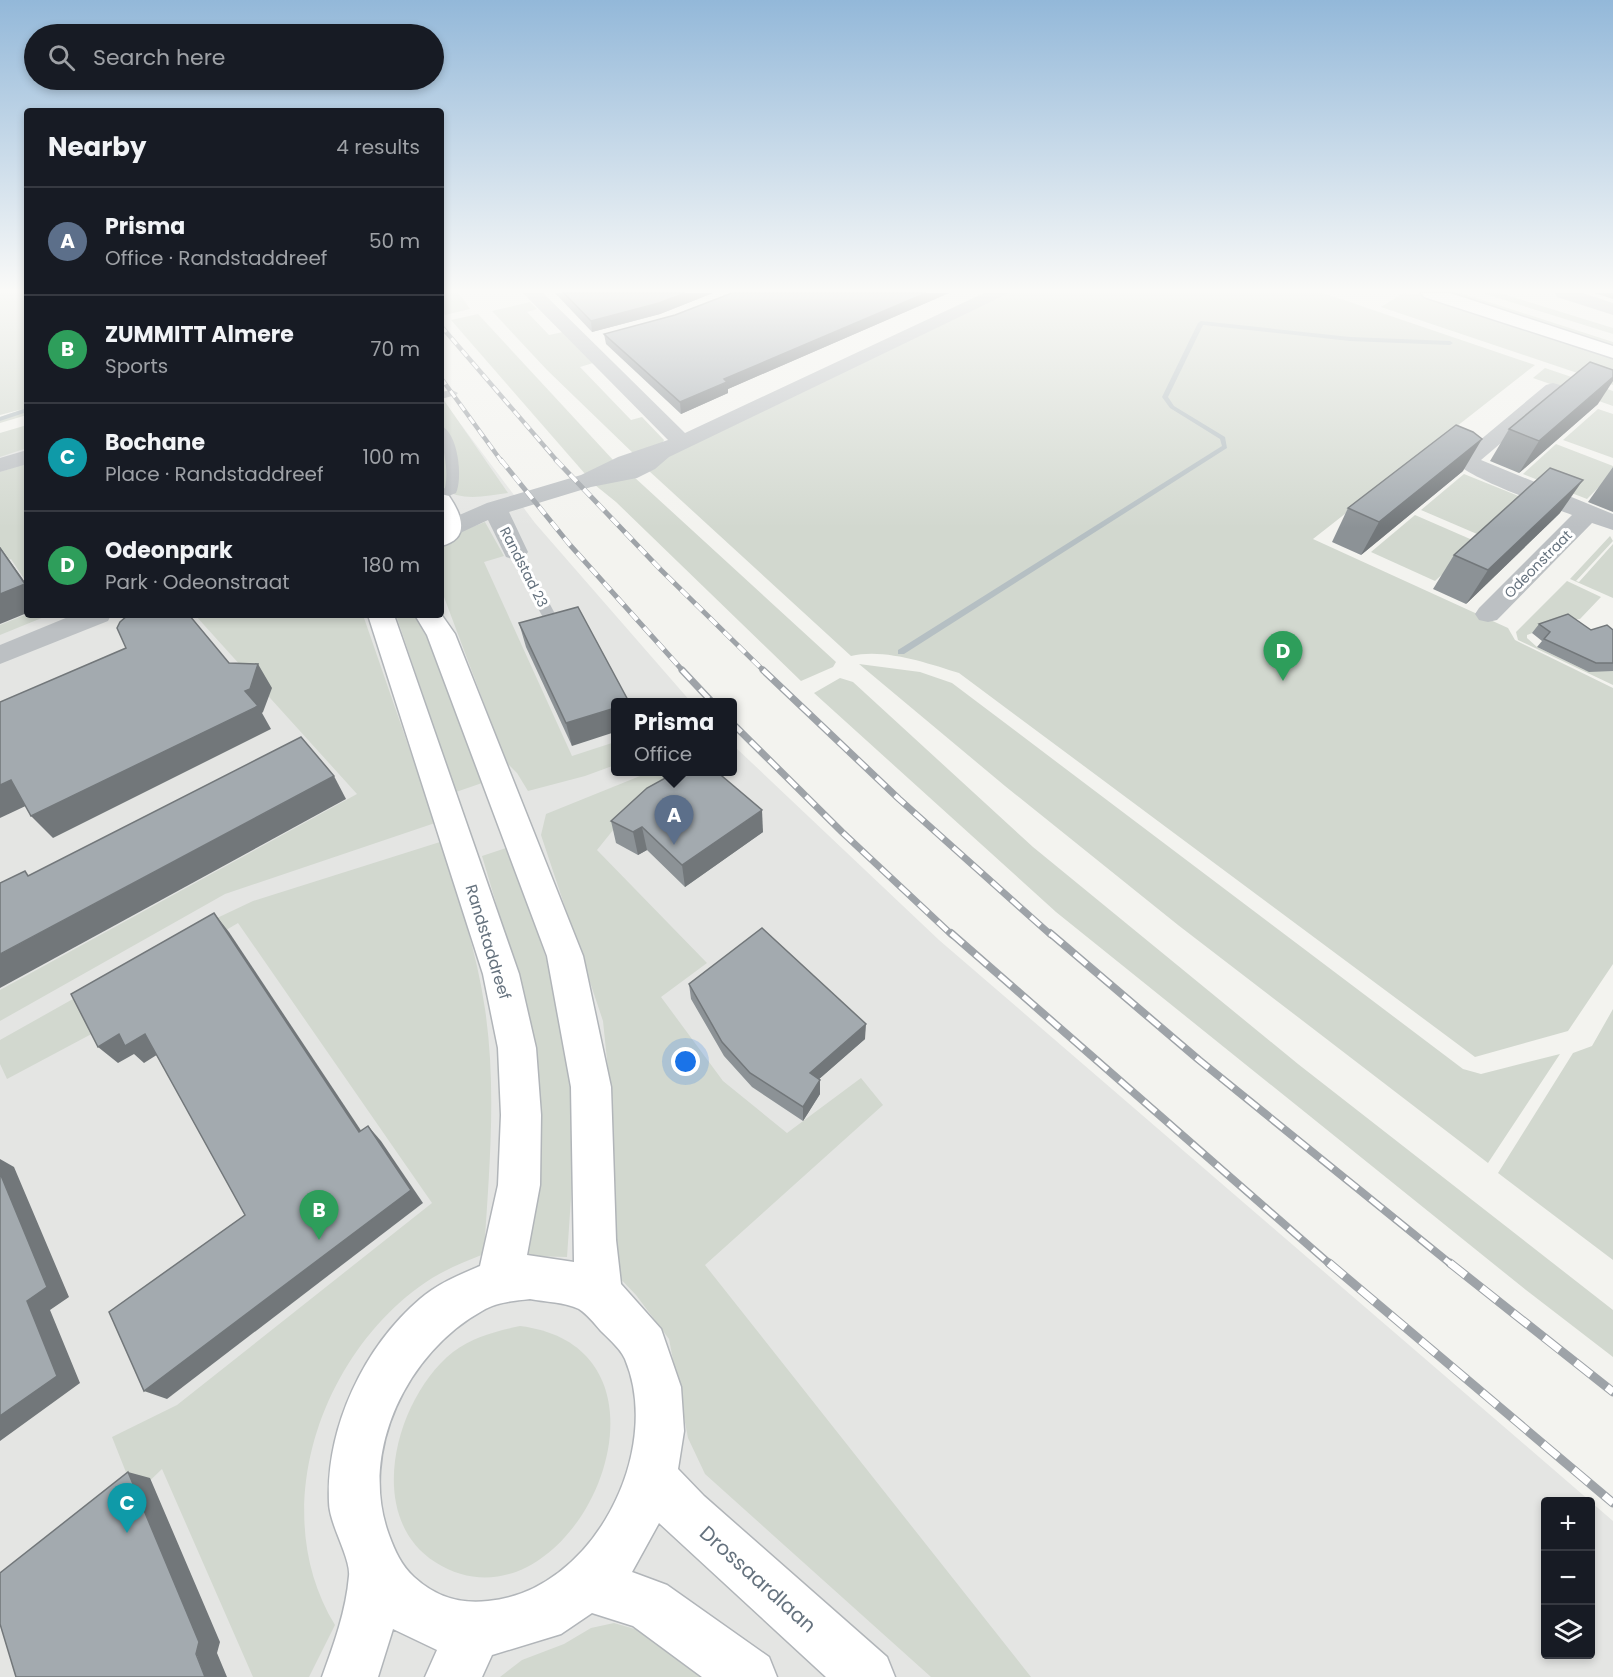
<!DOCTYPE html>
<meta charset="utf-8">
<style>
body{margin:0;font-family:Poppins,sans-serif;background:#242831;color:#f1f3f6}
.controls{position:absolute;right:18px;bottom:18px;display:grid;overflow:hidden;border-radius:6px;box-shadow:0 3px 9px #0003}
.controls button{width:54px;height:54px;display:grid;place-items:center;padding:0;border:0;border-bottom:2px solid #363941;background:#171b24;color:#f1f3f6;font:30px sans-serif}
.you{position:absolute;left:686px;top:1062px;width:21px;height:21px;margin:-15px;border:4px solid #fff;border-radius:50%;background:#1a73e8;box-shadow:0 0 0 9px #1a73e833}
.badge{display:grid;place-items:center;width:39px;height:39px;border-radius:50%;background:#0f766e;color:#fff;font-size:20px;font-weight:700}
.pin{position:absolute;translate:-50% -50px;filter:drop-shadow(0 2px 3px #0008)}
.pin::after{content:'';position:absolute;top:32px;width:21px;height:18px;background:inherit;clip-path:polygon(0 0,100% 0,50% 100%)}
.popup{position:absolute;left:611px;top:698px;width:126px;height:78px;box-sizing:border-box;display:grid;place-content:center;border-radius:6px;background:#171b24;filter:drop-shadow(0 2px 4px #0005);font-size:20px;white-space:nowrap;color:#9ea1a6}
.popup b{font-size:22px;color:#f1f3f6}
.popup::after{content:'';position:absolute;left:50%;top:100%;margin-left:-12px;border:12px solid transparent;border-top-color:#171b24}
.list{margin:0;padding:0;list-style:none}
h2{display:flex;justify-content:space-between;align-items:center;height:78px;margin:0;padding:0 24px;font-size:26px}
h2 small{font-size:20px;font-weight:400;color:#9ea1a6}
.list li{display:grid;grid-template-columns:39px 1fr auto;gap:18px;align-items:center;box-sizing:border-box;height:108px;padding:0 24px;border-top:2px solid #363941}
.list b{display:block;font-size:22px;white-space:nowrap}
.list p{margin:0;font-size:20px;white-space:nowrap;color:#9ea1a6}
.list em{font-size:20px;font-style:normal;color:#9ea1a6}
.icon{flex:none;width:33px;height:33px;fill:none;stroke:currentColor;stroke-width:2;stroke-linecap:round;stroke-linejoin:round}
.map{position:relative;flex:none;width:1613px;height:1677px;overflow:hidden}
.search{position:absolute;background:#171b24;box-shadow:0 3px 9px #0003;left:24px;top:24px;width:420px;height:66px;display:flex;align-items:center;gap:15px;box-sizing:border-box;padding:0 21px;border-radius:33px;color:#9ea1a6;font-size:22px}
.panel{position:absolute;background:#171b24;box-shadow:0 3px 9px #0003;left:24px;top:108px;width:420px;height:510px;border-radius:6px}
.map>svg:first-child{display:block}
.built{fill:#e4e5e3}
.green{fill:#d2d8cf}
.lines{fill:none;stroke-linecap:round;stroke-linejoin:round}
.stream{fill:#b5bfc3;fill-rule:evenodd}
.secondary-casing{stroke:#b1b5b9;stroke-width:3}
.service{fill:#bcc0c3;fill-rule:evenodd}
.minor{fill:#bcc0c3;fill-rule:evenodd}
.secondary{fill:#fff;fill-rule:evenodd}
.rail-far4-casing{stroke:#9ea3a8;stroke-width:4.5}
.rail-far3-casing{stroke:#9ea3a8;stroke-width:5}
.rail-far2-casing{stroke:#9ea3a8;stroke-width:7}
.rail-far1-casing{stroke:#9ea3a8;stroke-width:8}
.rail-casing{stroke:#9ea3a8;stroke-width:9}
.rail-far4{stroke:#fff;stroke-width:3;stroke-dasharray:8;stroke-linecap:butt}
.rail-far3{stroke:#fff;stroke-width:4;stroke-dasharray:10;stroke-linecap:butt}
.rail-far2{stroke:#fff;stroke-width:4.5;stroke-dasharray:13;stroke-linecap:butt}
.rail-far1{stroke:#fff;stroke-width:5;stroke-dasharray:16;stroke-linecap:butt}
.rail{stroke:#fff;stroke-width:7;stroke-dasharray:20;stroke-linecap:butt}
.wall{fill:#8c9296}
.shaded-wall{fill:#72777a}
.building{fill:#a3aaaf;stroke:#72777a;stroke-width:1.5}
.labels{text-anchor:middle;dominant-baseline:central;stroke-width:6;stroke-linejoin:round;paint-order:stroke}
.far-street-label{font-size:14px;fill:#65727e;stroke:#fff}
.street-label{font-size:16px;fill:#65727e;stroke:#fff}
.near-street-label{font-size:20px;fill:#65727e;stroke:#fff}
</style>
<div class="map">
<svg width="1613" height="1677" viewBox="0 0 1613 1677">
<rect width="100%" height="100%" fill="#f3f3ef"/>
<!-- built -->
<path class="built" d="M441,398L535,523L691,702H616V772H732L733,745L939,940L1590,1501L1546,1502V1654H1590L1591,1502L1613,1521V1677H0V440L27,432V615H441Z"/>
<!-- green -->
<g class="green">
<path d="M0,293H27V415L0,423V417L23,409L0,415Z"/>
<path d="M441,293H459L470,309L445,315L441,309Z"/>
<path d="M1007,293H1323L1535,365L1313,539L1508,628L1515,640L1613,688V964L1568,1031L1475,1057L959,673C927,663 884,648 851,656L648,470L675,452Z"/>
<path d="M1403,293L1419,294L1613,356V385L1381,307Z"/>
<path d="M1439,293H1461L1613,342V345Z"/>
<path d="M1482,293H1500L1613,328V334Z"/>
<path d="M530,302L537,309L527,312L549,335L563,332L593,363L580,367L631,420L642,417L664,440L661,446L635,455L547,370L492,311Z"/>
<path d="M478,314L614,461L586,475L451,320Z"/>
<path d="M1545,368L1613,391V406L1533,378Z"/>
<path d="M441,396L508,493C484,496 462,502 441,488Z"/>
<path d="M1598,409L1613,414V458L1563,440Z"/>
<path d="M27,425V448L0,457V433Z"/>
<path d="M1556,444L1613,466V473L1587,499L1523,474Z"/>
<path d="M27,463V583L11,559L0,563V472Z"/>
<path d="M1464,474L1526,499L1484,537L1421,510Z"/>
<path d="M633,476L836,662L833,667L801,681L616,502L595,485Z"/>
<path d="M1415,515L1477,542L1435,581L1371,552Z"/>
<path d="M485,522L504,556L484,562L572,756L615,742V765L585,776L528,791L517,773L506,762L441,589V549L462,531Z"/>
<path d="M1610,536L1613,541L1576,581L1579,582L1613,544V598L1570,579Z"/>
<path d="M1567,581L1601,597L1580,619L1568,620L1527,635V638L1537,647L1585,670L1613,671V685L1518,640L1516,632Z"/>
<path d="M27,614L49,615L0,635V625Z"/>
<path d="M195,615H363L435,823L225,894L0,1021V990L357,794Z"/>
<path d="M396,615H422L482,783L456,792Z"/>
<path d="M859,664L920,672L952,683L1463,1069L1481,1074L1560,1054L1488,1163L1178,925L1005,786Z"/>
<path d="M840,678L853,682L1033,847L1298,1064L1613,1310V1357L1526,1290L1056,912L814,693Z"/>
<path d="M650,772H726L622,819L597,850L707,963L661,997L723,1081L787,1133L861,1078L883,1105L705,1265L1031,1677H931L705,1474L688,1438L669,1339L636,1295L613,1271V1118L603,1021L541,835L546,814Z"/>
<path d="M440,842C458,896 477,952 485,1009C497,1090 489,1172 484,1254C461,1263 439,1272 419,1287C319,1360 267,1514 335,1625L309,1677H253L162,1469L135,1495L112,1437L177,1405L432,1203L238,923L88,1012L99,1030L7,1079L0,1064V1040L217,918L253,901Z"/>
<path d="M509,847L554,982L567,1060L576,1125L567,1257L525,1256L520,984L482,856Z"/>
<path d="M1613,1009V1260L1498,1173L1573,1053L1592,1046Z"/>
<path d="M520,1326C705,1349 570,1648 435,1562C363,1516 396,1397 453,1352C473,1337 496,1331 520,1326Z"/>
<path d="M614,1623L666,1638L721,1677H500L522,1660L564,1644L591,1628Z"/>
</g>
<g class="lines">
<!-- stream -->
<g class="stream">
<path d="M1201,321L1350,337L1450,341L1453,343L1450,345L1350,341L1203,325L1168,397L1174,406L1225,437L1227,448L904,654H898V650L1222,446L1220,439L1170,408L1162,397L1198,323Z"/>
<path d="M27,408V412L0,421V417Z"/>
</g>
<defs>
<g id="secondary">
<path d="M1421,293H1450L1613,346V358L1424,297Z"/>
<path d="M441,494L449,496C462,515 471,539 441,546Z"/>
<path d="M441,614L455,634L583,956L611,1087L616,1240L621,1284L661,1329L681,1387L684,1431L678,1469L704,1496L887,1657L895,1677H826L659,1523L632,1572L667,1585L769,1657L777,1677H702L633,1626L592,1613L561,1634L492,1655L482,1677H425L437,1650L393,1629L378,1677H322C334,1644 346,1611 349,1576C351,1558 329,1524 329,1502C326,1427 364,1347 420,1299C437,1284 459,1275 480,1266L498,1185L501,1115L498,1048L483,974L368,615H394L519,974L536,1048L541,1115L540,1185L527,1255L574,1262L571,1087L547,956L427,635L415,615ZM530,1299C545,1302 565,1302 579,1309C588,1315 594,1323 601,1331C609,1339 620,1348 625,1359C664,1452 592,1592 488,1601C459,1604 436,1597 414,1577C401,1565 395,1551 389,1535C358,1452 408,1352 482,1311C497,1302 513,1301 530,1299Z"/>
</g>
</defs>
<!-- secondary casing -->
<use href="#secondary" class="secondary-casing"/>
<!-- service -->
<g class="service">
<path d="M452,390L458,393L456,395L441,399V392Z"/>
<path d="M441,426C458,432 463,478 456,493L441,499V490L445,488C450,467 441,448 441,426Z"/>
<path d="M515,548L522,552L561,625L559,628H549L547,625L508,552Z"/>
</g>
<!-- minor -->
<g class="minor">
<path d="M523,293H543L685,433L984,293H1009L669,457L655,469L637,478L591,487L509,512L528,552L524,557L515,560L506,557L488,520L458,534H441V523L487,503L581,475L618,457L668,440Z"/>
<path d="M1554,293H1583L1613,303V315L1557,297Z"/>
<path d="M1553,383L1560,385L1563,389L1560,393L1481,460L1613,514V530L1592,523L1497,620L1488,622L1479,620L1475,614L1479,608L1572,515C1549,506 1466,478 1455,461L1546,385Z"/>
<path d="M27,450V464L0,472V458Z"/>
<path d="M73,615H111L108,621L0,664V645Z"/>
</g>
<!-- secondary -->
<use href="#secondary" class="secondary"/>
<defs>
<g id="rail-far4">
<path d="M441,326L558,462"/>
<path d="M441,378L502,462"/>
</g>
<g id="rail-far3">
<path d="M501,460L570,545L684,672"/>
<path d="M556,460L661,570L765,672"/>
</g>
<g id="rail-far2">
<path d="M682,670L712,702"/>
<path d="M763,670L899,799L1051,935"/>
<path d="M732,723L842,832L952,935"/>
</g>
<g id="rail-far1">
<path d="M951,933L1331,1265"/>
<path d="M1050,933L1199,1060L1452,1265"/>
</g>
<g id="rail">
<path d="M1329,1263L1613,1503"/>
<path d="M1450,1263L1613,1392"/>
</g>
</defs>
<!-- rail-far4 casing -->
<use href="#rail-far4" class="rail-far4-casing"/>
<!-- rail-far3 casing -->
<use href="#rail-far3" class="rail-far3-casing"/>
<!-- rail-far2 casing -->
<use href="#rail-far2" class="rail-far2-casing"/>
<!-- rail-far1 casing -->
<use href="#rail-far1" class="rail-far1-casing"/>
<!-- rail casing -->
<use href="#rail" class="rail-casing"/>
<!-- rail-far4 -->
<use href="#rail-far4" class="rail-far4"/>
<!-- rail-far3 -->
<use href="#rail-far3" class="rail-far3"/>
<!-- rail-far2 -->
<use href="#rail-far2" class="rail-far2"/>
<!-- rail-far1 -->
<use href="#rail-far1" class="rail-far1"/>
<!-- rail -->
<use href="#rail" class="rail"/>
</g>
<!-- wall -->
<g class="wall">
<path d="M555,293H713L660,314L592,332Z"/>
<path d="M732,293H949L728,389V393L681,414L606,344L604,334L675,315Z"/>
<path d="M1594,293H1613V299Z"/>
<path d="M1598,404L1519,473L1490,461L1509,429Z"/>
<path d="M1613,467V512L1588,502Z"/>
<path d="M1463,471L1361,555L1332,542L1348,508Z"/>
<path d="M1560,513L1466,604L1433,589L1454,555Z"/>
<path d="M578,607L572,746L526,647L519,623Z"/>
<path d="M1539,624L1591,630H1613V671L1589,672L1537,647L1542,641L1532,633Z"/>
<path d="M611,821L763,832L685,887L647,850L638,855L616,843Z"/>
<path d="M689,984L865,1039L819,1079L820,1094L803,1121L752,1087L724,1056L691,999Z"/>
</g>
<!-- shaded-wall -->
<g class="shaded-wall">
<path d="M685,293H713L660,314L592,332L591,321Z"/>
<path d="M926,293H949L728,389V393L681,414L680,402L724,379Z"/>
<path d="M1613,377V381L1598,404L1519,473L1539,441Z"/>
<path d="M1482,439L1463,471L1361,555L1379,522Z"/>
<path d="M1583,480L1560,513L1466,604L1488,570Z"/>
<path d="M0,547L27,585V613L0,624Z"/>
<path d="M258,664L272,688L263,712L262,713L271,729L53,838L31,816L245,691Z"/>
<path d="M615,708V732L572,746L566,723Z"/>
<path d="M334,776L346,799L0,988V954Z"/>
<path d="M11,780L32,803L0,818V785Z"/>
<path d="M762,810L763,832L685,887L682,865Z"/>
<path d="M642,827L647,850L638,855L633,832Z"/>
<path d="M214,913L229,932L372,1147L359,1132Z"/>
<path d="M866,1024L865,1039L810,1087V1073Z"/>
<path d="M119,1034H145L163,1051L144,1063L134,1054L118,1063L98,1047Z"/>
<path d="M820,1080V1094L803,1121V1107Z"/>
<path d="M368,1126L381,1141L423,1203L167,1399L144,1391Z"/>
<path d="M0,1159L14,1167L69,1297L50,1310L80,1383L0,1441V1416L27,1301L0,1173Z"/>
<path d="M128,1472L150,1478L220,1642L217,1653L227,1677H205Z"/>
</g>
<!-- building -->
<g class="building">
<path d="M564,293H685L659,303L591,321Z"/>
<path d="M732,293H926L724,379L727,382L680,402L604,334L675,315Z"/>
<path d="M1590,362L1613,370V377L1539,441L1509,429Z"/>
<path d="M1456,425L1473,432L1482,439L1379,522L1348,508Z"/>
<path d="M1550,468L1583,480L1488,570L1454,555Z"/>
<path d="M0,548L25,584L0,594Z"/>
<path d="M578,607L629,702H615V708L566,723L519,623Z"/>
<path d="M1568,614L1591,630L1607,625L1613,630V663H1596L1544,639L1550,632L1539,624Z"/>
<path d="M128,615H184L187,617L190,616L229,663L258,664L250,689L245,691L258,706L31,816L11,780L0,785V702L126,648L117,628L120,622Z"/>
<path d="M301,737L334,776L0,954V883L25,871L28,876Z"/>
<path d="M678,771H716L762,810L682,865L642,827L633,832L611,821L647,788Z"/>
<path d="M214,913L359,1132L368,1126L411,1190L144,1391L109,1312L245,1215L145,1034L125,1046L119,1034L98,1047L71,994Z"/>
<path d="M762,928L866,1024L810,1073L820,1080L803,1107L750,1073L722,1042L689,984Z"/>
<path d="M0,1173L47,1287L27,1301L57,1376L0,1416Z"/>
<path d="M128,1472L199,1642L196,1654L205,1677H16L0,1624V1573Z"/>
</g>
<!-- sky -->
<linearGradient id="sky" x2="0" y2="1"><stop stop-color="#93b8d9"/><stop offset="0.55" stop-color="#fafaf8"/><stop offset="1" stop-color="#fafaf8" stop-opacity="0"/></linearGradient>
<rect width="1613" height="528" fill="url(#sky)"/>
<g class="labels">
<!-- far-street labels -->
<g class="far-street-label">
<text transform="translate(1538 564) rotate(-45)">Odeonstraat</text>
<text transform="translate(524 567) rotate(63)">Randstad 23</text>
</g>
<!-- street labels -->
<g class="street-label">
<text transform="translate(488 942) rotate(73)">Randstaddreef</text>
</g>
<!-- near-street labels -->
<g class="near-street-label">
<text transform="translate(758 1579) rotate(42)">Drossaardlaan</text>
</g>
</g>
</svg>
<div class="controls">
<button>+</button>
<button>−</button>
<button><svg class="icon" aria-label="layers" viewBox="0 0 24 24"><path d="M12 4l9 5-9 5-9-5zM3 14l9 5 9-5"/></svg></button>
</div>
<div class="you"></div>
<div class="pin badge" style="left:674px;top:845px;background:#5c6f8a">A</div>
<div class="popup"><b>Prisma</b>Office</div>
<div class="pin badge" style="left:319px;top:1240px;background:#2e9e5b">B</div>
<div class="pin badge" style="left:127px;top:1533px;background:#0f9aa8">C</div>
<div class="pin badge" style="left:1283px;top:681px;background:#2e9e5b">D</div>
<div class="search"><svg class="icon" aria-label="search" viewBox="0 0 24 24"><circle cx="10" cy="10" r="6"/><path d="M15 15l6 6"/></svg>Search here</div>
<section class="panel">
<h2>Nearby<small>4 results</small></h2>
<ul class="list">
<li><span class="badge" style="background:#5c6f8a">A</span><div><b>Prisma</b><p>Office · Randstaddreef</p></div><em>50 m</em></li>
<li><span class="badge" style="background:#2e9e5b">B</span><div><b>ZUMMITT Almere</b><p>Sports</p></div><em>70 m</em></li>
<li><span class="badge" style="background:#0f9aa8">C</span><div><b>Bochane</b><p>Place · Randstaddreef</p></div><em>100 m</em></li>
<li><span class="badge" style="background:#2e9e5b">D</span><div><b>Odeonpark</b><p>Park · Odeonstraat</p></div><em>180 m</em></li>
</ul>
</section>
</div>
